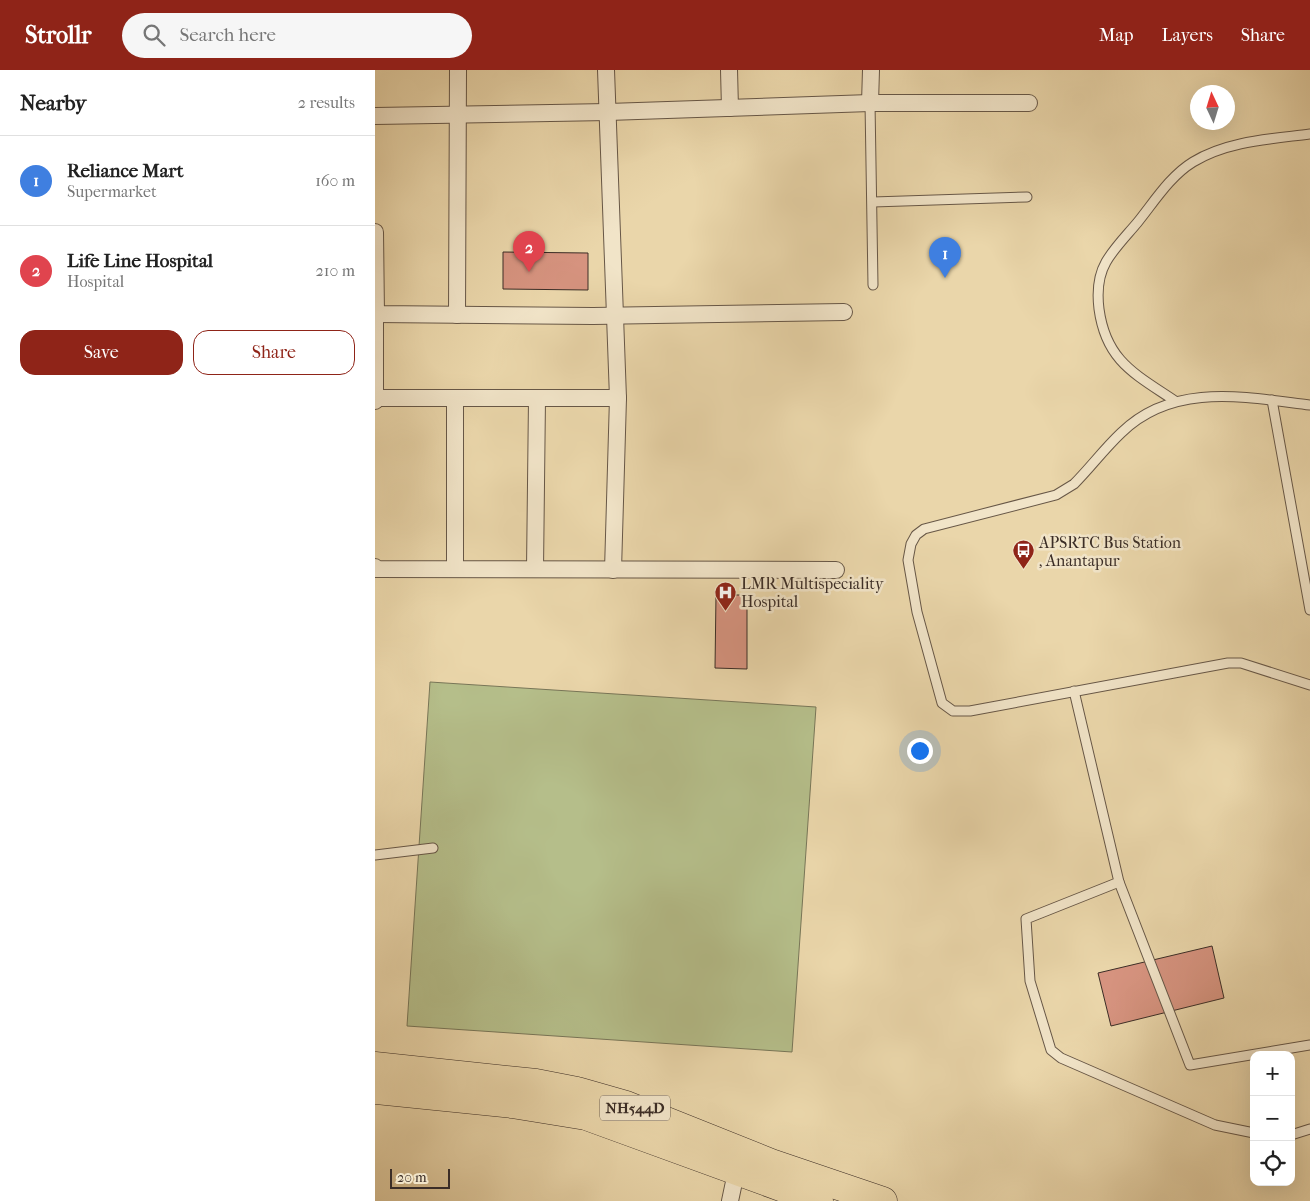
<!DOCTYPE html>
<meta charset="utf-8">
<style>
body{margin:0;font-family:"IM FELL French Canon",serif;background:#f6f6f6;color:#222}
.controls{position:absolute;right:15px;bottom:15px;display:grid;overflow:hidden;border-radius:10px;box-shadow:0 5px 20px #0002}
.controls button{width:45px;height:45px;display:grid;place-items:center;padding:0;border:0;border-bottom:1px solid #e0e0e0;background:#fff;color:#222;font:25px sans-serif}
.compass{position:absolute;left:815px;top:15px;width:45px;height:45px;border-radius:50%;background:#fff;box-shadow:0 5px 20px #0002;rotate:356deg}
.scale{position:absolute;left:15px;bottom:12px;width:60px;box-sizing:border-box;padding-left:5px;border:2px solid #3b2d26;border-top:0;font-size:14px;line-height:18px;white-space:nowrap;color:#3b2d26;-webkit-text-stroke:4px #f1e4c8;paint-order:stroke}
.you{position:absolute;left:544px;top:680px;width:18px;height:18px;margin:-12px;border:4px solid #fff;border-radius:50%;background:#1a73e8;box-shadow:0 0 0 8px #1a73e833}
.badge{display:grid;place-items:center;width:32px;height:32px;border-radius:50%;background:#8f2418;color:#fff;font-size:16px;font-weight:700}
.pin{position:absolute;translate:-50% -41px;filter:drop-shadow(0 1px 2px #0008)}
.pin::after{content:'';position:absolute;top:26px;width:18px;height:15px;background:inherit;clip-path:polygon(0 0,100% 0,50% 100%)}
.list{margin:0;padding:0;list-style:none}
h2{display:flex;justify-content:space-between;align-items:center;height:65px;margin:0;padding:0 20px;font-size:21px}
h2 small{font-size:16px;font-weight:400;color:#767676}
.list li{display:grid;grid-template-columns:32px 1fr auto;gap:15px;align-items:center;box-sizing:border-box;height:90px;padding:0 20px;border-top:1px solid #e0e0e0}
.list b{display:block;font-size:19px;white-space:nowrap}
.list p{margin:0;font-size:16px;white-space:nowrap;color:#767676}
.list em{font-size:16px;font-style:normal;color:#767676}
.actions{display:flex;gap:10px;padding:15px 20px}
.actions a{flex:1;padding:11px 0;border:1px solid #8f2418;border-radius:15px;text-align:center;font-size:18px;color:#8f2418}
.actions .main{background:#8f2418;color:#fff}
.icon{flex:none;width:28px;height:28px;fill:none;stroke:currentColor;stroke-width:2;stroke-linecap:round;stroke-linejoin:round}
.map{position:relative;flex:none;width:935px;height:1131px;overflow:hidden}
header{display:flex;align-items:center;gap:30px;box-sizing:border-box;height:70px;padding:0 25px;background:#8f2418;color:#fff}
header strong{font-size:24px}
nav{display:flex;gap:28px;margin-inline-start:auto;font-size:18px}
.search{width:350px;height:45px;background:#f6f6f6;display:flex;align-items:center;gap:12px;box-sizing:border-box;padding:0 18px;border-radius:28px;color:#767676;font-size:19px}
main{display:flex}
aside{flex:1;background:#fff}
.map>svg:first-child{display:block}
.green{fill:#b5be8a;stroke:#787658}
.building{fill:#d6937f;stroke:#3b2d26}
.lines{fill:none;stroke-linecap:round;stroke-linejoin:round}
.lane-casing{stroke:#675747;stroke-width:11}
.street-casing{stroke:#675747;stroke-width:18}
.highway-casing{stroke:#3b2d26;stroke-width:29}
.lane{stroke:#f1e4c8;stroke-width:9}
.street{stroke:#f1e4c8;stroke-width:16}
.highway{stroke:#ead6aa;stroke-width:28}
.labels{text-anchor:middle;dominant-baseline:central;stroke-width:5;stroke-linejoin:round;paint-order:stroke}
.shield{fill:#f1e4c8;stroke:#726457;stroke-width:1}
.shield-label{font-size:15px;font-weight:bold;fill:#3b2d26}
.poi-label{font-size:16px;fill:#3b2d26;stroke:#f1e4c8;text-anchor:start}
</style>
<header>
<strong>Strollr</strong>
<div class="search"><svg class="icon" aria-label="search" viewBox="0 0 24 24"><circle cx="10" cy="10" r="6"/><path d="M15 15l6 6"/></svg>Search here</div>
<nav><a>Map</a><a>Layers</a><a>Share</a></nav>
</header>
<main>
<aside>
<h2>Nearby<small>2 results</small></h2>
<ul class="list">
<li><span class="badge" style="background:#3f7fe0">1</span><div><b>Reliance Mart</b><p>Supermarket</p></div><em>160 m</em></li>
<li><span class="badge" style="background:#e0444e">2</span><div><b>Life Line Hospital</b><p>Hospital</p></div><em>210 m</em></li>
</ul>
<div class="actions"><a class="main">Save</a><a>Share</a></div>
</aside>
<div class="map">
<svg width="935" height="1131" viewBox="0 0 935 1131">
<rect width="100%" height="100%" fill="#ead6aa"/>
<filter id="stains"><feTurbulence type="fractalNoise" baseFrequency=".004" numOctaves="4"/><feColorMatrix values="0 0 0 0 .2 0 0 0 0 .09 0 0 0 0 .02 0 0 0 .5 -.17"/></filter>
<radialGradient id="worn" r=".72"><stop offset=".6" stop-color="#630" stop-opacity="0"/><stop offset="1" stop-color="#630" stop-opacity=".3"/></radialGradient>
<!-- green -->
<path class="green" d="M55,612L441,637L417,982L32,956Z"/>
<!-- building -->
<g class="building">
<path d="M128,182L213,183V220L128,219Z"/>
<path d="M341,525H372V599L340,598Z"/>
<path d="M837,876L849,928L736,956L723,903Z"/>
</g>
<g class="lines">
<defs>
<g id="lane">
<path d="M495,33L498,215"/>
<path d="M498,132L652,127"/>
<path d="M897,330L935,540"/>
<path d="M800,331C760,304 731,291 724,239C722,223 723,206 731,192C739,178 752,165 762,153C779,132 795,106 818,92C852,71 896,69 935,64"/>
<path d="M935,335C869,327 798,312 746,363C729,379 715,398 699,414L681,425L549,459L541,465L536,474L533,490L542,542L567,633L578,641H595L853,593H866L935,615"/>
<path d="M699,621L744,812L651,849L655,911L676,980L686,988L840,1055L879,1063"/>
<path d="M0,785L58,778"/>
<path d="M744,812L815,995L935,975"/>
<path d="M916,1065L935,1059"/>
</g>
<g id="street">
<path d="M231,0L243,328L238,500"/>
<path d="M354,0L355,38"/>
<path d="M495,33L496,0"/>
<path d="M0,46L233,42L495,33H654"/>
<path d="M0,162L1,244L218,246L469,242"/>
<path d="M0,244V331"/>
<path d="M82,245L83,0"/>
<path d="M0,328H243"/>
<path d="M80,329V499"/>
<path d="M0,497V499L461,500"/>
<path d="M160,499L162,329"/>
<path d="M355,1131L363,1093"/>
</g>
<g id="highway">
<path d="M0,996L161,1013L202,1021L251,1035L396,1093L508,1131"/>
<path d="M0,1020L137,1034L211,1046L444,1131"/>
</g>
</defs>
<!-- lane casing -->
<use href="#lane" class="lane-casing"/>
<!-- street casing -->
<use href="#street" class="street-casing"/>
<!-- highway casing -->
<use href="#highway" class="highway-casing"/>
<!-- lane -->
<use href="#lane" class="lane"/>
<!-- street -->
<use href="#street" class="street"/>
<!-- highway -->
<use href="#highway" class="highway"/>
</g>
<!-- icons -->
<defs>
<symbol id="bus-pin" viewBox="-11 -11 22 30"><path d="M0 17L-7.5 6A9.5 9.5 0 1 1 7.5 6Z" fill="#8f2418" stroke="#f1e4c8"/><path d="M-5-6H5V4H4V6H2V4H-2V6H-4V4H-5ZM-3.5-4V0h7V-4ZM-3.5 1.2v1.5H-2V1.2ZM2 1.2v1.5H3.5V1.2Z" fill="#fff"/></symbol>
<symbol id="hospital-pin" viewBox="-11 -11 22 30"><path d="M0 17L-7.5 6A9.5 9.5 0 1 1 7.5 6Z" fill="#8f2418" stroke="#f1e4c8"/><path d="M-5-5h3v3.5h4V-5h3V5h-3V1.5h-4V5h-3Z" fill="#fff"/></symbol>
</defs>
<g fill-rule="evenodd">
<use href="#bus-pin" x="636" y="468" width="25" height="34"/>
<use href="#hospital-pin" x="338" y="510" width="25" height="34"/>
</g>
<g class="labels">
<!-- shield labels -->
<rect class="shield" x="225" y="1025.5" width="70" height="25" rx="4"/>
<g class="shield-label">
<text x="260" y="1038">NH544D</text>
</g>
<!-- poi labels -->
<g class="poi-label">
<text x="664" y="472">APSRTC Bus Station<tspan x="664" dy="18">, Anantapur</tspan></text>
<text x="366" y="513">LMR Multispeciality<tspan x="366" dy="18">Hospital</tspan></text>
</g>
</g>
<rect width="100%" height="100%" filter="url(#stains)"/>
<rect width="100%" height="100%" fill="url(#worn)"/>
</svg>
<div class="controls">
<button>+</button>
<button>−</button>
<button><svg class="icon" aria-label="locate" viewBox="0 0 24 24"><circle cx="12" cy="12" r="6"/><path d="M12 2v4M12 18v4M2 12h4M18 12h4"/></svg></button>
</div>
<svg class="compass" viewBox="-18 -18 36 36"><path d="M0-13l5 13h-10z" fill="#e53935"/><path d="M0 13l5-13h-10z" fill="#767676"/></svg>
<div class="scale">20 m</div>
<div class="you"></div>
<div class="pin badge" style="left:570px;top:208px;background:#3f7fe0">1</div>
<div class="pin badge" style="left:154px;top:202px;background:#e0444e">2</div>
</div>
</main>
